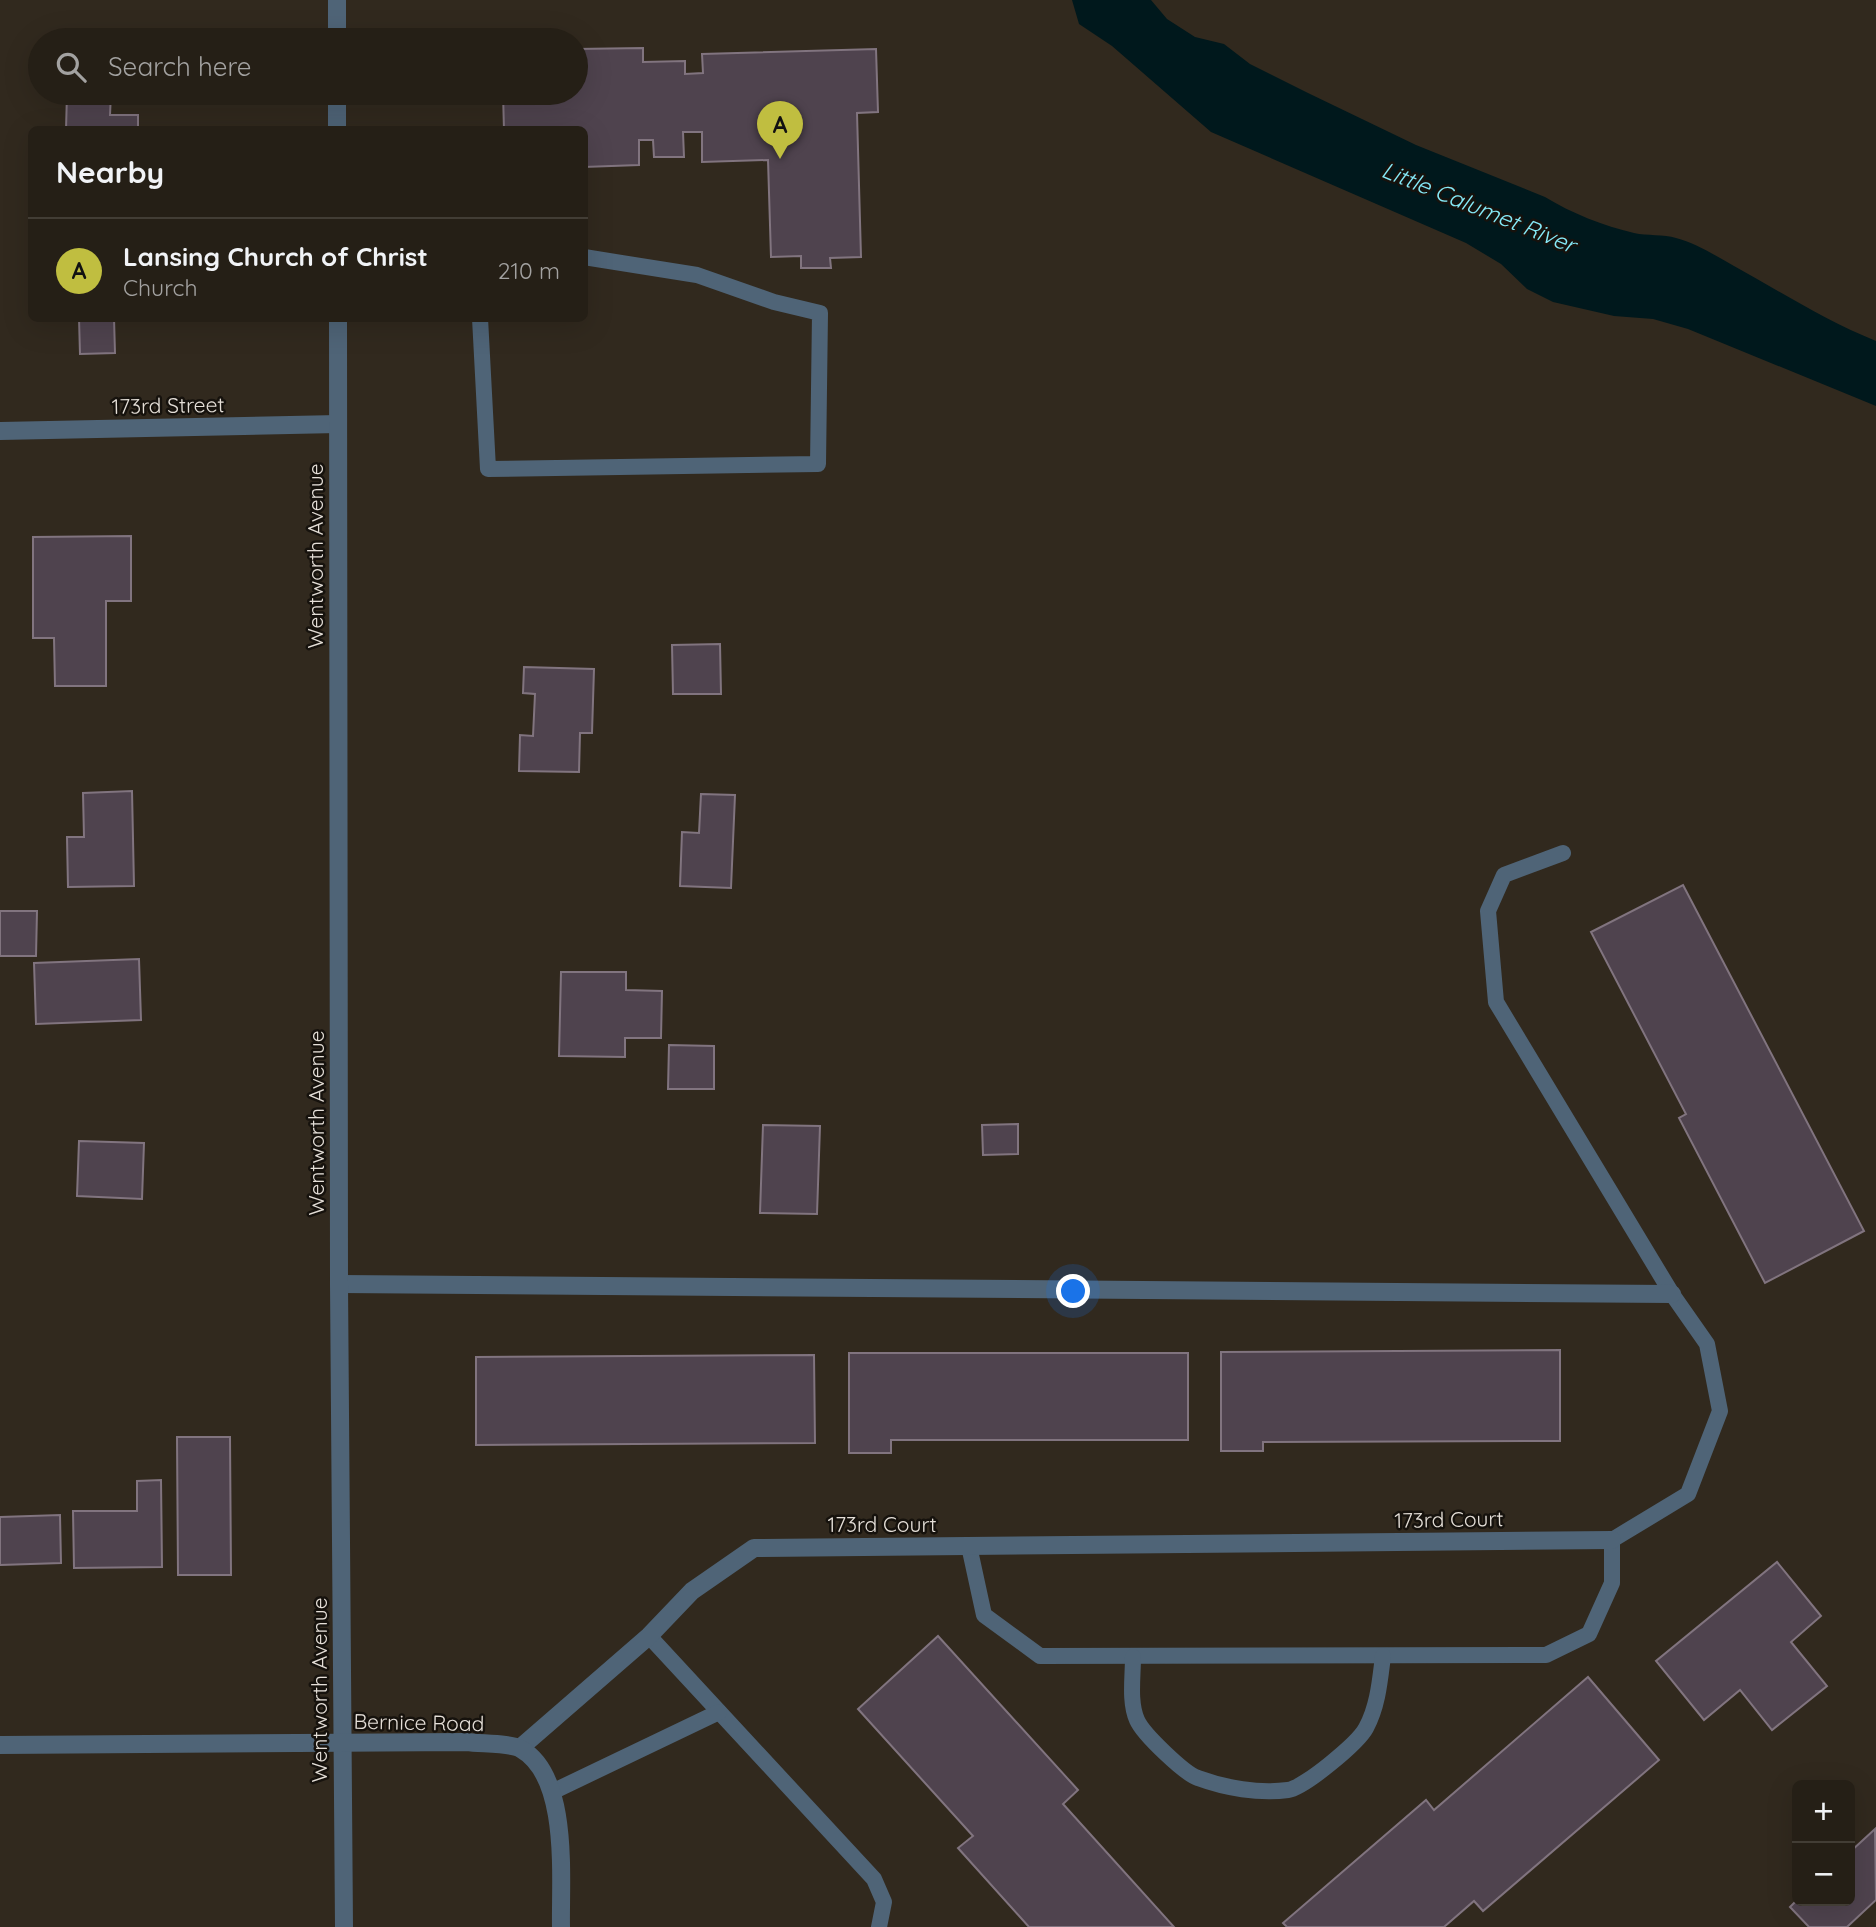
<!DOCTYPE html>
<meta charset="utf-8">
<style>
body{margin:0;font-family:Quicksand,sans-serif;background:#312c23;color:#f1f3f6}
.controls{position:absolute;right:21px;bottom:21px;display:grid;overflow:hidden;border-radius:10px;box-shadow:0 7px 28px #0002}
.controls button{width:63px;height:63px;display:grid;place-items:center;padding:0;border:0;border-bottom:2px solid #423d35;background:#251f16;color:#f1f3f6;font:35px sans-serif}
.you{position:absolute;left:1074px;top:1292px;width:24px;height:24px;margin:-18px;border:5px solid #fff;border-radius:50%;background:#1a73e8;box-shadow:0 0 0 10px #1a73e833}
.badge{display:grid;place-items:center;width:46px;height:46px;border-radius:50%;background:#c0be40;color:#111;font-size:23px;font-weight:700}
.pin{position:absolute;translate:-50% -58px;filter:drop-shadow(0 2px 4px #0008)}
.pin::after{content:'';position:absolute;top:37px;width:24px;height:21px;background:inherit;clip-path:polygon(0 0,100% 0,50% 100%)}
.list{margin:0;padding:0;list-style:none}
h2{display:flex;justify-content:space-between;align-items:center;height:91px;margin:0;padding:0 28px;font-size:30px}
h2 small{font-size:23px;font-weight:400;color:#a3a2a1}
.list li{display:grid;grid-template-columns:46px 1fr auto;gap:21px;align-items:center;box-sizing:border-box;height:105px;padding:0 28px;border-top:2px solid #423d35}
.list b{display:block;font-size:26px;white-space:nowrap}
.list p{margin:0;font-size:23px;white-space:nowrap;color:#a3a2a1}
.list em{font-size:23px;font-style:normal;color:#a3a2a1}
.icon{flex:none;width:38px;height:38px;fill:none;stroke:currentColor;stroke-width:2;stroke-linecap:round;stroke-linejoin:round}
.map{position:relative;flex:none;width:1876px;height:1927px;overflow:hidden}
.search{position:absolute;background:#251f16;box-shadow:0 7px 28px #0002;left:28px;top:28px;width:560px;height:77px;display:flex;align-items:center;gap:18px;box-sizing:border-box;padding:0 24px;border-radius:38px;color:#a3a2a1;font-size:26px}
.panel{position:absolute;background:#251f16;box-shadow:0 7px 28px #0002;left:28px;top:126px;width:560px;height:196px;border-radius:10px}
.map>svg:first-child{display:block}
.water{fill:#00181c}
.building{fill:#4f434e;stroke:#81747f;stroke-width:2}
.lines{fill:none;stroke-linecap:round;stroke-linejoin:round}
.service{stroke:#4f6477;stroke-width:16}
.minor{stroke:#4f6477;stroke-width:18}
.tertiary{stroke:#4f6477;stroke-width:18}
.labels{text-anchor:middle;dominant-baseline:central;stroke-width:5;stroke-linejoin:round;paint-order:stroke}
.street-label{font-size:21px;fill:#e5dfd8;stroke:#16120d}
.water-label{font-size:23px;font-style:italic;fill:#86ebf9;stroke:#16120d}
</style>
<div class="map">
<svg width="1876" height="1927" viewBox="0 0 1876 1927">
<rect width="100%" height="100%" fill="#31291e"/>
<!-- water -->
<path class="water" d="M1072,0H1151L1167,19L1195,37L1224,44L1250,64L1308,93L1416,145L1545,197C1571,213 1604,226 1634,233C1647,236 1664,234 1676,238C1696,243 1716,256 1734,266C1781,292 1826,321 1876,341V406L1688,329L1653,319L1614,316L1553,302L1527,289L1501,264L1466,243L1211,132L1112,46L1079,24Z"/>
<!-- building -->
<g class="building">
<path d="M643,48V62L685,61V74L703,73L702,54L876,49L878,112L857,113L861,257L830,258L831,268H801V256L771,257L768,160L702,162V132H683L684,157H654L653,140H639V165L584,167V130H504L503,93H576V49Z"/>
<path d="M67,93H111L110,115H138V130H66Z"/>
<path d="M79,318H114L115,353L80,354Z"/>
<path d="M131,536V601H106V686H55L54,638H33V537Z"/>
<path d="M720,644L721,694H673L672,645Z"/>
<path d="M524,667L594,669L592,733H580L579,772L519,771L520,735L533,736L535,694L523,693Z"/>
<path d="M132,791L134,886L68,887L67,837H84L83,793Z"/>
<path d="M701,794L735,795L731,888L680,886L682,832L699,833Z"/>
<path d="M1683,885L1864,1231L1765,1283L1679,1118L1686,1114L1591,932Z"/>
<path d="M0,911H37L36,956H0Z"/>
<path d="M139,959L141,1020L36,1024L34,963Z"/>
<path d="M561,972H626V990L662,991L661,1038H625V1057L559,1056Z"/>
<path d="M669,1045L714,1046V1089H668Z"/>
<path d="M1018,1124V1154L983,1155L982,1125Z"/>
<path d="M763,1125L820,1126L817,1214L760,1213Z"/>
<path d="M79,1141L144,1143L142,1199L77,1196Z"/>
<path d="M1560,1350V1441L1263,1442V1451H1221V1352Z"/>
<path d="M849,1353H1188V1440H891V1453H849Z"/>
<path d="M814,1355L815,1443L476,1445V1357Z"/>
<path d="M177,1437H230L231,1575H178Z"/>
<path d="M161,1480L162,1567L74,1568L73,1511H137V1481Z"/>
<path d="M60,1515L61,1563L0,1565V1517Z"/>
<path d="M1777,1562L1821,1616L1791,1642L1827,1686L1772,1730L1740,1690L1704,1720L1656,1661Z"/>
<path d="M938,1636L1078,1790L1063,1804L1174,1927H1029L958,1848L973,1836L858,1709Z"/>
<path d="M1588,1677L1659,1760L1483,1911L1474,1901L1444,1927H1287L1283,1923L1426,1800L1434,1810Z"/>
<path d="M1875,1829L1876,1900L1847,1927H1809L1790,1907L1797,1900L1850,1901V1852Z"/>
</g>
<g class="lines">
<!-- service -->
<g class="service">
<path d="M480,318L488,469L818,464L820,313L774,302L697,275L584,257"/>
<path d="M969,1546L984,1615L1040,1656L1546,1655L1589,1634L1612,1583V1540L1688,1494L1720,1411L1707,1344L1672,1294L1496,1002L1488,911L1504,875L1563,853"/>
<path d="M649,1636L874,1879L884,1902L879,1927"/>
<path d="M1133,1657C1133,1677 1129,1702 1137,1720C1143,1734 1185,1774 1198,1778C1225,1788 1259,1794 1288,1790C1304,1788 1358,1743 1366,1728C1378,1706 1380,1680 1383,1656"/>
<path d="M552,1792L719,1712"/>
</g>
<!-- minor -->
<g class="minor">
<path d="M0,431L338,424"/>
<path d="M339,1284L1672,1294"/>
<path d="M520,1748L649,1636L692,1591L754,1548L1612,1540"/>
</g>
<!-- tertiary -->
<g class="tertiary">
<path d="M337,0V40"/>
<path d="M337,93V130"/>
<path d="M338,318L339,1284L344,1927"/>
<path d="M0,1745L467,1742C480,1744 511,1743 521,1749C570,1777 560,1879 561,1927"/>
</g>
</g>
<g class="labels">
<!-- street labels -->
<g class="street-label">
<text transform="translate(168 405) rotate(-1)">173rd Street</text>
<text transform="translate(315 556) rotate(-90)">Wentworth Avenue</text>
<text transform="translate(316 1123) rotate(-90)">Wentworth Avenue</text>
<text transform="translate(1449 1519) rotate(-1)">173rd Court</text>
<text x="882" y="1524">173rd Court</text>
<text transform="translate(319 1690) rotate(-90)">Wentworth Avenue</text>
<text transform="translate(419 1722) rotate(1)">Bernice Road</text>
</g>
<!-- water labels -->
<g class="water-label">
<text transform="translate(1479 207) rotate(22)">Little Calumet River</text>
</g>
</g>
</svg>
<div class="controls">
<button>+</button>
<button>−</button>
</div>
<div class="you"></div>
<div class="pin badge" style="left:780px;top:159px">A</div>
<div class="search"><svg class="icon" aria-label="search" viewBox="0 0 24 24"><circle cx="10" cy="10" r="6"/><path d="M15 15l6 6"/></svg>Search here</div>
<section class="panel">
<h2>Nearby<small></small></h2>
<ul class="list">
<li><span class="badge">A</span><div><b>Lansing Church of Christ</b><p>Church</p></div><em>210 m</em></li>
</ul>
</section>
</div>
